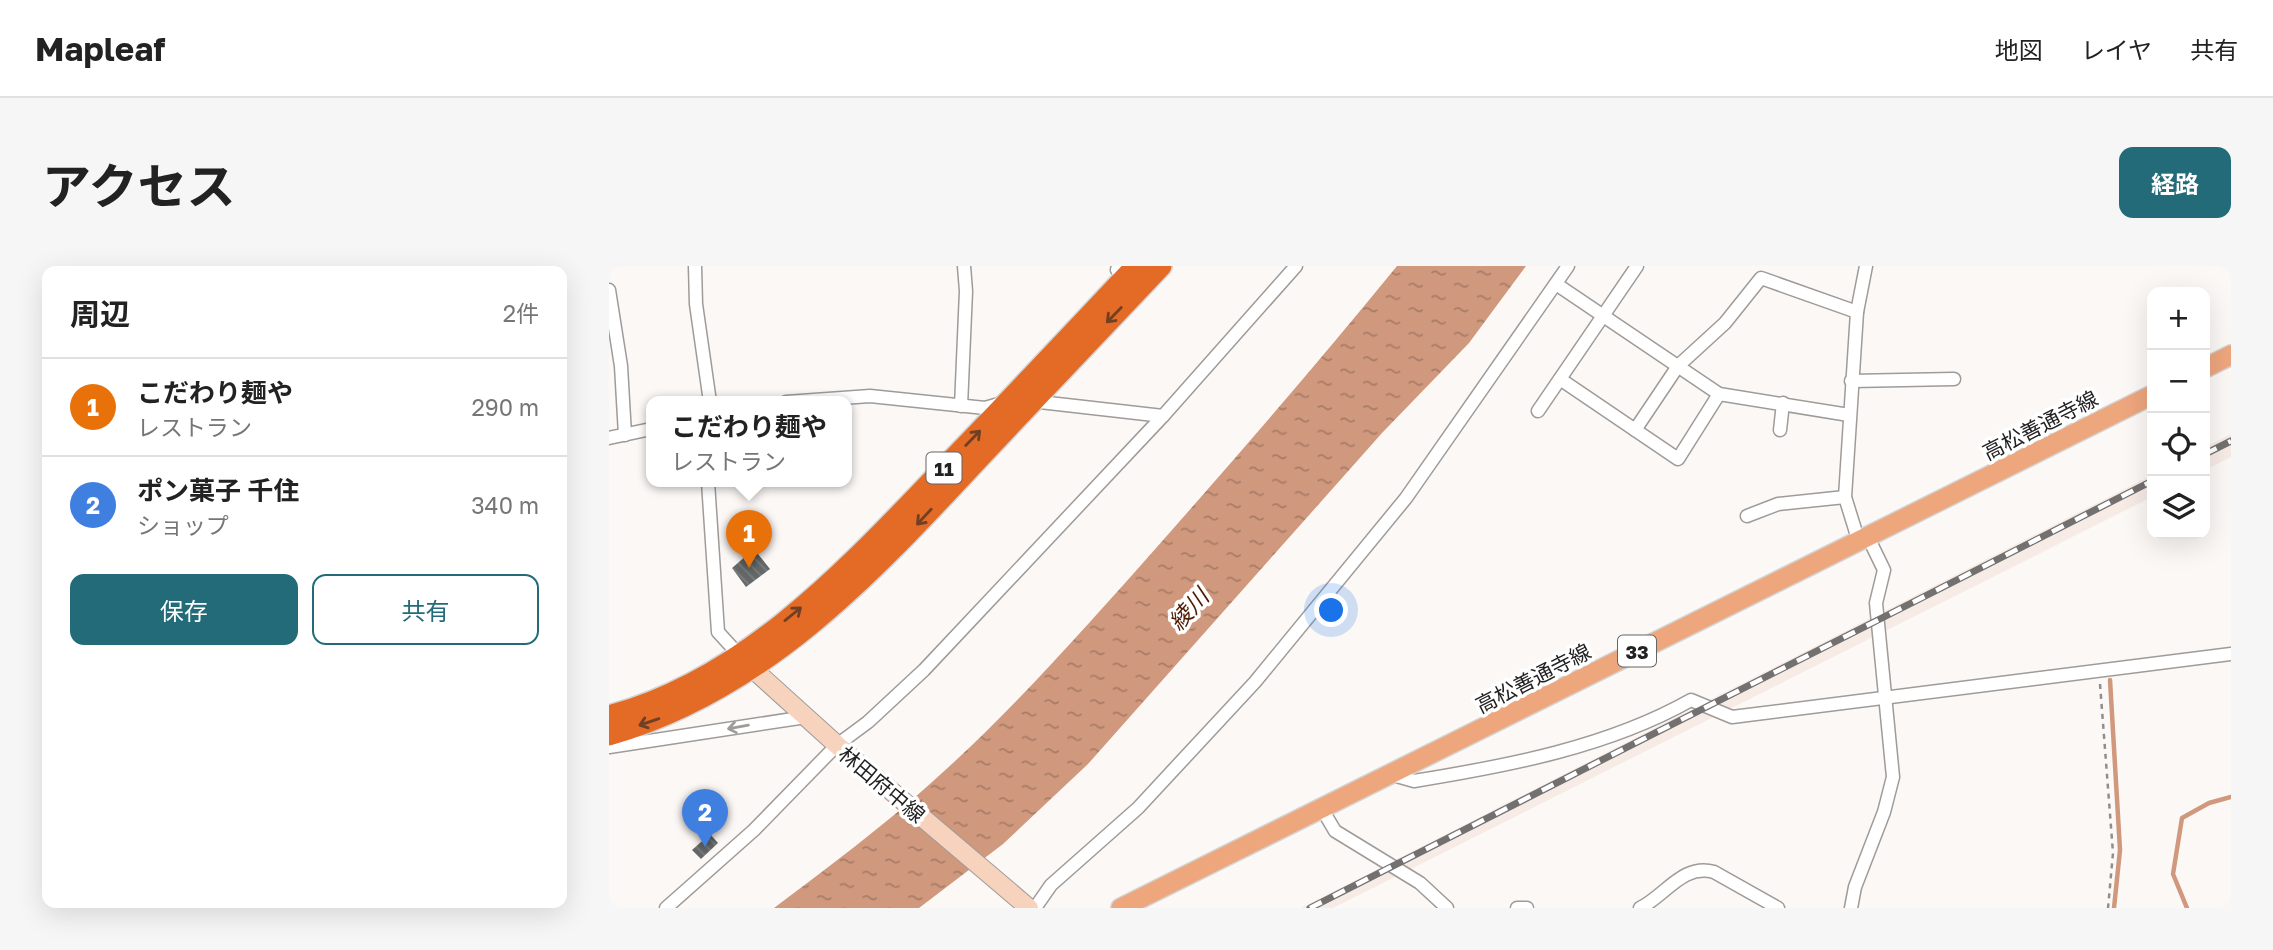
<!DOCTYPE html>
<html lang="ja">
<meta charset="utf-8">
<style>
body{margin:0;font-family:"Golos Text","Noto Sans JP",sans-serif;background:#f6f6f6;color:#222}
.controls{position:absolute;right:21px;top:21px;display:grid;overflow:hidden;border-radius:14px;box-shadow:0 7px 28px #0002}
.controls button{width:63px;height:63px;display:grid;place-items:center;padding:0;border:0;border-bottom:2px solid #e0e0e0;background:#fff;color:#222;font:35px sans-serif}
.you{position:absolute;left:723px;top:345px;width:24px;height:24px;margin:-18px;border:5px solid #fff;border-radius:50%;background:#1a73e8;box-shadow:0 0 0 10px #1a73e833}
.badge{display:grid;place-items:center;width:46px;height:46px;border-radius:50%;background:#236b78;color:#fff;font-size:23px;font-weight:700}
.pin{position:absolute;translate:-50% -58px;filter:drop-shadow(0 2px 4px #0008)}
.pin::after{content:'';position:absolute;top:37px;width:24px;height:21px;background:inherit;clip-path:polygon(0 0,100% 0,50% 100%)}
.popup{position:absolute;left:37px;top:130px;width:206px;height:91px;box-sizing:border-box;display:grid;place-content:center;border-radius:14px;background:#fff;filter:drop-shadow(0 2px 5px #0005);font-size:23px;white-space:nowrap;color:#767676}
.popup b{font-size:26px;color:#222}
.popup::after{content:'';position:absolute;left:50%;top:100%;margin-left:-14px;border:14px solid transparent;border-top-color:#fff}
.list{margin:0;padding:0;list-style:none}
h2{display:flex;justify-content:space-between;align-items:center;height:91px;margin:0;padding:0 28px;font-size:30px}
h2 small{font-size:23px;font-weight:400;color:#767676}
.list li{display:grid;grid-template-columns:46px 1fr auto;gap:21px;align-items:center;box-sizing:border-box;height:98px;padding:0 28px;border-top:2px solid #e0e0e0}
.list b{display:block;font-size:26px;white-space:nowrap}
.list p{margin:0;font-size:23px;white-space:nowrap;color:#767676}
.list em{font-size:23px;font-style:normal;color:#767676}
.actions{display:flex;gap:14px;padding:21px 28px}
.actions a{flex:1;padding:16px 0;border:2px solid #236b78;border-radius:14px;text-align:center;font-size:24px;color:#236b78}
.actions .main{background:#236b78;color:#fff}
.icon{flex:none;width:38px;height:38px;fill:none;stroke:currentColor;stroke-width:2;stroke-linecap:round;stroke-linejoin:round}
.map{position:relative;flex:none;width:1622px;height:642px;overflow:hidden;border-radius:14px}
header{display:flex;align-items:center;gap:42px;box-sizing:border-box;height:98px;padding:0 35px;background:#fff;border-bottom:2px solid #e0e0e0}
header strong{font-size:33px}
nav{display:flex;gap:38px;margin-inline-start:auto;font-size:24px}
.intro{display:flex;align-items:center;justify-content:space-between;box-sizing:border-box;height:168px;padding:0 42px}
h1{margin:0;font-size:49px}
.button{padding:18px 32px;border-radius:14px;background:#236b78;color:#fff;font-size:24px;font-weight:700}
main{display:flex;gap:42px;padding:0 42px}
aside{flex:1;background:#fff;border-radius:14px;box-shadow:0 7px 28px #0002}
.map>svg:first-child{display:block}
.built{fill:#f7ebe6}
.water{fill:url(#water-ripples)}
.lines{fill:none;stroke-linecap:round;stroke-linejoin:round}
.stream{stroke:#d0987d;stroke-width:4.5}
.building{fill:url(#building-back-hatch)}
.street-casing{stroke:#9e9b99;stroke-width:15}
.secondary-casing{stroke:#9e9b99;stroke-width:20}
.primary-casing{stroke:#d3d3d3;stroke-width:22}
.highway-casing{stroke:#d3d3d3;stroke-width:24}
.path{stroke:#908e8d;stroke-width:2.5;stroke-dasharray:5 5;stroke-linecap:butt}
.street{stroke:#fff;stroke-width:12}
.secondary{stroke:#f7d3be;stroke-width:18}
.primary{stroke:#eea67d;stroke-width:19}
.highway{stroke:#e36b26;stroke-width:21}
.rail-casing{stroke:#737070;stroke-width:7}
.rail{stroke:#fff;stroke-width:4.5;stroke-dasharray:13;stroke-linecap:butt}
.oneway{stroke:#703f24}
.oneway2{stroke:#9c9c9c}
.labels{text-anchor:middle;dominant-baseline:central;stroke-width:7;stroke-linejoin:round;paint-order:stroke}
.shield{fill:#fff;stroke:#656464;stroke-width:2}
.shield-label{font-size:19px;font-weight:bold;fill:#232222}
.street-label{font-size:21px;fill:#232222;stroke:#fff}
.water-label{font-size:23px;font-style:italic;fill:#4e1b00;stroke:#fff}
</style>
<header>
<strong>Mapleaf</strong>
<nav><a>地図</a><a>レイヤ</a><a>共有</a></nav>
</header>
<div class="intro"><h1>アクセス</h1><a class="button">経路</a></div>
<main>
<aside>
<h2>周辺<small>2件</small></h2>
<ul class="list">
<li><span class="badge" style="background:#e8710a">1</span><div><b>こだわり麺や</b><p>レストラン</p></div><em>290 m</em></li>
<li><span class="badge" style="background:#3f7fe0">2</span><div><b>ポン菓子 千住</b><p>ショップ</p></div><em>340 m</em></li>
</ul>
<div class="actions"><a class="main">保存</a><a>共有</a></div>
</aside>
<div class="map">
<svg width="1622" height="642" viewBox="0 0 1622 642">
<defs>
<pattern id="water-ripples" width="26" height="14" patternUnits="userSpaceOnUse" patternTransform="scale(1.75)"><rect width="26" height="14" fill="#d0987d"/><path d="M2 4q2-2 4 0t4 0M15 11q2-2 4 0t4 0" fill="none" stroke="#a87c66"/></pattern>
<pattern id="building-back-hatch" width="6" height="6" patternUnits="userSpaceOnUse" patternTransform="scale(1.75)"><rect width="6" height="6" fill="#656869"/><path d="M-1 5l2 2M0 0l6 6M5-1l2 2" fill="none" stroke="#7b7d7e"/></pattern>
</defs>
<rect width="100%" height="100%" fill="#fcf8f6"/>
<!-- built -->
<g class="built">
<path d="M1622,168V191L1596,204V181Z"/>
<path d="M1543,209V231L724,642H692Z"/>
</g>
<!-- water -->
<path class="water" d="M788,0H917L860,77L773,167L479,498L394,578L310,642H165C218,602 272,562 322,517C403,445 476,362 548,281C630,188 710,96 788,0Z"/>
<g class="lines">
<!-- stream -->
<g class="stream">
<path d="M1501,414L1511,584L1505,642"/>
<path d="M1578,642L1564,608L1573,552L1600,537L1622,531"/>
</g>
</g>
<!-- building -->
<g class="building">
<path d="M145,283L161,303L137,321L123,302Z"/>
<path d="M101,568L109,577L92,593L83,584Z"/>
</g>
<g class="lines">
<defs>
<g id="street">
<path d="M86,0L87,38L101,136"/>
<path d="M508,4L509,0"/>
<path d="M947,18L1110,128L1240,149"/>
<path d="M0,24L12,100L16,169"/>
<path d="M951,113L1069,193L1110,128"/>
<path d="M1242,115L1345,113"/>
<path d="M422,135L554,150"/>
<path d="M177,136L261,130L376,142L393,137"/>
<path d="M352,140L357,25L355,0"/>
<path d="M929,145L1028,0"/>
<path d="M1026,164L1069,100L1116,57L1152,12L1248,46"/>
<path d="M1171,164L1174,137"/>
<path d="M0,172L42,163"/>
<path d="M99,216L109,366L130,389"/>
<path d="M1138,250L1169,238L1236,231"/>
<path d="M1249,273L1236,231L1248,46L1257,0"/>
<path d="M0,481L197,451"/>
<path d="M784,509L805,515C898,500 999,481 1082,434L1123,451L1622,388"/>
<path d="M713,543L726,565L811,617L838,642"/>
<path d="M57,642L145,564L228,479L259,456L315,404L554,150L687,0"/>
<path d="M426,642L442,619L529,542L646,416L797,232L959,0"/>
<path d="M908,642H918"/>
<path d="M1031,642C1056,630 1074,597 1105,606L1169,642"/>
<path d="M1242,642L1246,621L1275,546L1284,511L1267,337L1275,304L1258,269"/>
</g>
<path id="secondary" d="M134,394L228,479L420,642"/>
<g id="primary">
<path d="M1596,102L1622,89"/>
<path d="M512,642L1543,129"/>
</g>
<g id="highway">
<path d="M0,450C139,413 241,300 337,200C401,134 464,67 527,0"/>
<path d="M0,469C157,424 265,305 373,189C432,126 492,63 552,0"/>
</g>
</defs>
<!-- street casing -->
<use href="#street" class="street-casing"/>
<!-- secondary casing -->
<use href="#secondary" class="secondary-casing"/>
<!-- primary casing -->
<use href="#primary" class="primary-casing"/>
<!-- highway casing -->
<use href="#highway" class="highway-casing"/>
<!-- path -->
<path class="path" d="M1491,418L1504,587L1499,642"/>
<!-- street -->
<use href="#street" class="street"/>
<!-- secondary -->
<use href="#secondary" class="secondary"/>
<!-- primary -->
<use href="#primary" class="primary"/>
<!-- highway -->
<use href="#highway" class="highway"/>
<defs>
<g id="rail">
<path d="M1596,188L1622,175"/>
<path d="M701,642L1543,215"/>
</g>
</defs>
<!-- rail casing -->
<use href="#rail" class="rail-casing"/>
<!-- rail -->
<use href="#rail" class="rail"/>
</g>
<!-- one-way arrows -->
<defs><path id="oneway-shaft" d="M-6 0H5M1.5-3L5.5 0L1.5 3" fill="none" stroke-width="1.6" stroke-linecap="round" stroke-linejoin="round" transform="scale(1.75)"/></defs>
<g class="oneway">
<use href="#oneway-shaft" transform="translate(505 49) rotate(134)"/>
<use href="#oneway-shaft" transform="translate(364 172) rotate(-46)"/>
<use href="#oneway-shaft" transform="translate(315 251) rotate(133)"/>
<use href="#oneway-shaft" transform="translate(184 348) rotate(-39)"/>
<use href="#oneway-shaft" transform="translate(40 456) rotate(161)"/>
</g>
<use class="oneway2" href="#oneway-shaft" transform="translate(129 461) rotate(170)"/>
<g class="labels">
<!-- shield labels -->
<g class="shield">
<rect x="317.5" y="186.5" width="35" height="31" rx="5"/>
<rect x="1009" y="369.5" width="38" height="31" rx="5"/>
</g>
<g class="shield-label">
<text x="335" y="202">11</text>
<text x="1028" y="385">33</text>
</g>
<!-- street labels -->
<g class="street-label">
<text transform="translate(1431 159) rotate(-27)">高松善通寺線</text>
<text transform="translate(924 412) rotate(-27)">高松善通寺線</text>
<text transform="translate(273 518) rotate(40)">林田府中線</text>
</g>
<!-- water labels -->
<g class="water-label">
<text transform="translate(579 343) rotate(-48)">綾川</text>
</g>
</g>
</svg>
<div class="controls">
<button>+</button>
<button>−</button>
<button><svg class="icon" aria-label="locate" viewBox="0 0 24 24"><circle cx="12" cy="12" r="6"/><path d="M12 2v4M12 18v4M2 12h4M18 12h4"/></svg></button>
<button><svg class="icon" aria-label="layers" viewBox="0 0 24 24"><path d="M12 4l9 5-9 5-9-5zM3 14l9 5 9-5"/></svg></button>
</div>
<div class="you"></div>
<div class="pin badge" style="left:140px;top:302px;background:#e8710a">1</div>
<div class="popup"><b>こだわり麺や</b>レストラン</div>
<div class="pin badge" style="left:96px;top:581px;background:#3f7fe0">2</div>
</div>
</main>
